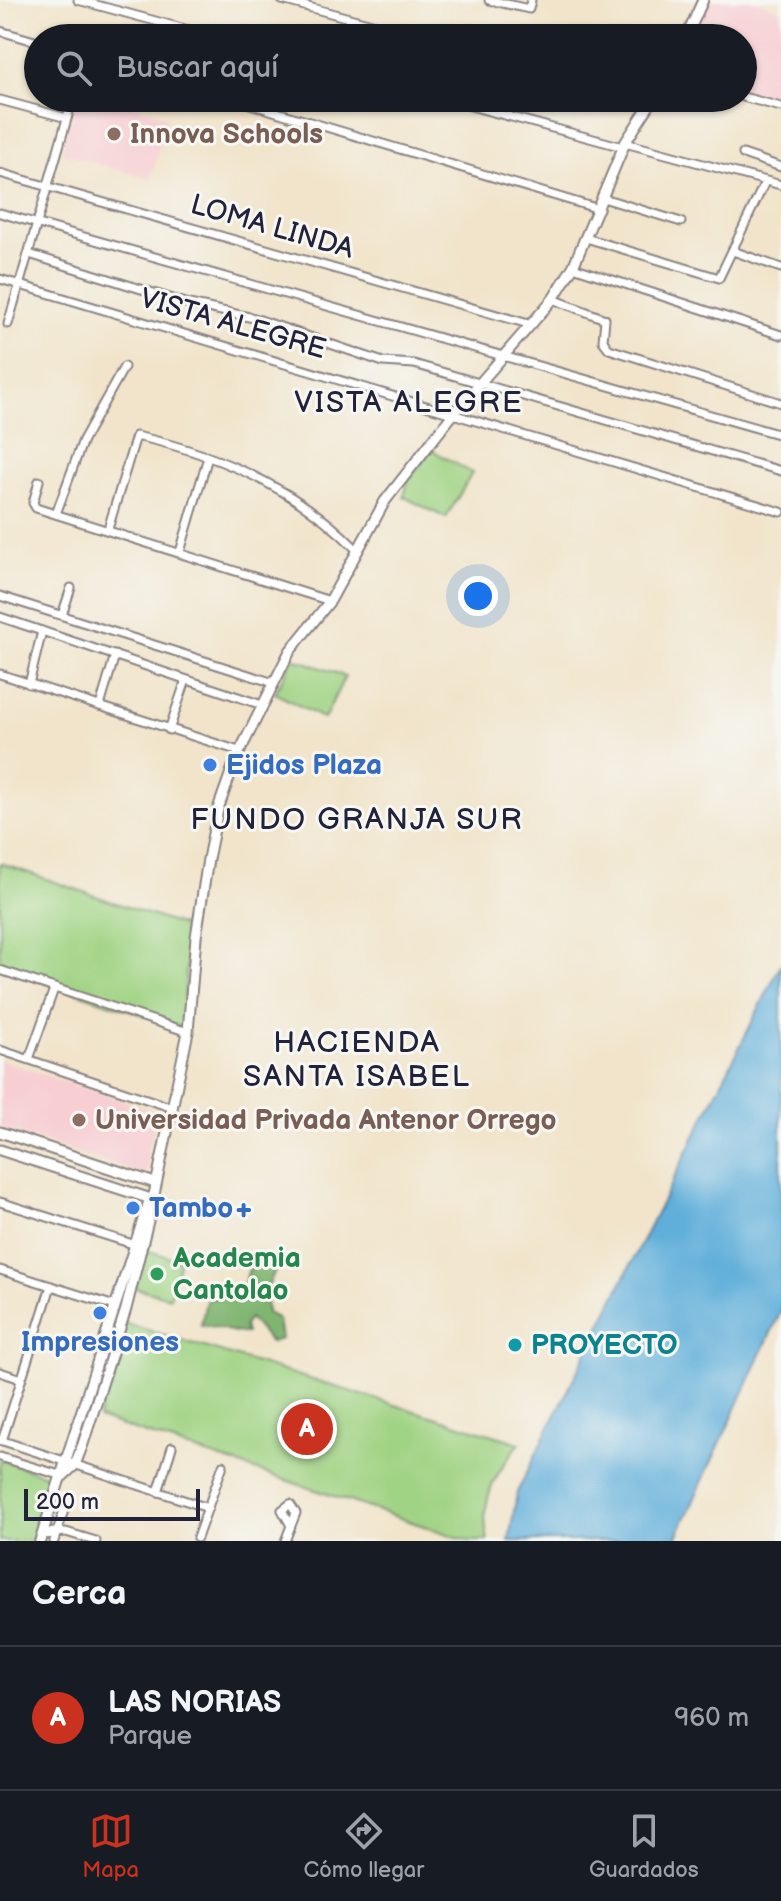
<!DOCTYPE html>
<html lang="es">
<meta charset="utf-8">
<style>
body{margin:0;font-family:"Balsamiq Sans",sans-serif;background:#20242c;color:#f1f3f6}
.scale{position:absolute;left:24px;bottom:20px;width:176px;box-sizing:border-box;padding-left:8px;border:4px solid #22223b;border-top:0;font-size:22px;line-height:28px;white-space:nowrap;color:#22223b;-webkit-text-stroke:6px #f6f6f2;paint-order:stroke}
.you{position:absolute;left:478px;top:596px;width:28px;height:28px;margin:-20px;border:6px solid #fff;border-radius:50%;background:#1a73e8;box-shadow:0 0 0 12px #1a73e833}
.badge{display:grid;place-items:center;width:52px;height:52px;border-radius:50%;background:#c8321e;color:#fff;font-size:26px;font-weight:700}
.pin{position:absolute;translate:-50% -50%;border:4px solid #fff;box-shadow:0 2px 8px #0006}
.list{margin:0;padding:0;list-style:none}
h2{display:flex;justify-content:space-between;align-items:center;height:104px;margin:0;padding:0 32px;font-size:34px}
h2 small{font-size:26px;font-weight:400;color:#9ea1a6}
.list li{display:grid;grid-template-columns:52px 1fr auto;gap:24px;align-items:center;box-sizing:border-box;height:144px;padding:0 32px;border-top:2px solid #363941}
.list b{display:block;font-size:30px;white-space:nowrap}
.list p{margin:0;font-size:26px;white-space:nowrap;color:#9ea1a6}
.list em{font-size:26px;font-style:normal;color:#9ea1a6}
.icon{flex:none;width:44px;height:44px;fill:none;stroke:currentColor;stroke-width:2;stroke-linecap:round;stroke-linejoin:round}
.map{position:relative;flex:none;width:781px;height:1541px;overflow:hidden}
.search{position:absolute;background:#171b24;box-shadow:0 2px 6px #0004;left:24px;right:24px;top:24px;height:88px;display:flex;align-items:center;gap:20px;box-sizing:border-box;padding:0 28px;border-radius:44px;color:#9ea1a6;font-size:30px}
.sheet{height:248px;background:#171b24}
nav{display:flex;justify-content:space-around;align-items:center;box-sizing:border-box;height:112px;border-top:2px solid #363941;background:#171b24;font-size:22px;color:#9ea1a6}
nav a{display:grid;justify-items:center;gap:4px}
nav .on{color:#c8321e}
.map>svg:first-child{display:block}
.built{fill:#f7cfd3}
.green{fill:#a0d383;stroke:#617a5f;stroke-width:2}
.forest{fill:#80b571;stroke:#516c56;stroke-width:2}
.water{fill:#60afda;stroke:#41688a;stroke-width:2}
.lines{fill:none;stroke-linecap:round;stroke-linejoin:round}
.minor-casing{stroke:#8a8382;stroke-width:11}
.major-casing{stroke:#8a8382;stroke-width:13}
.minor{stroke:#fff;stroke-width:7}
.major{stroke:#fff;stroke-width:9}
.education-dot{fill:#8d6e63;stroke:#f6f6f2;stroke-width:3}
.shop-dot{fill:#3f7fe0;stroke:#f6f6f2;stroke-width:3}
.leisure-dot{fill:#2e9e5b;stroke:#f6f6f2;stroke-width:3}
.culture-dot{fill:#0f9aa8;stroke:#f6f6f2;stroke-width:3}
.labels{text-anchor:middle;dominant-baseline:central;stroke-width:6;stroke-linejoin:round;paint-order:stroke}
.education-label{font-size:28px;font-weight:bold;fill:#785e54;stroke:#f6f6f2;text-anchor:start}
.street-label{font-size:28px;fill:#22223b;stroke:#f6f6f2}
.shop-label{font-size:28px;font-weight:bold;fill:#366cbe;stroke:#f6f6f2;text-anchor:start}
.leisure-label{font-size:28px;font-weight:bold;fill:#27864d;stroke:#f6f6f2;text-anchor:start}
.culture-label{font-size:28px;font-weight:bold;fill:#0d838f;stroke:#f6f6f2;text-anchor:start}
.neighbourhood-label{font-size:30px;letter-spacing:2px;fill:#22223b;stroke:#f6f6f2}
</style>
<div class="map">
<svg width="781" height="1541" viewBox="0 0 781 1541">
<rect width="100%" height="100%" fill="#f6f6f2"/>
<filter id="ink" filterUnits="userSpaceOnUse"><feTurbulence type="fractalNoise" baseFrequency=".0125" numOctaves="2"/><feDisplacementMap in="SourceGraphic" scale="16" xChannelSelector="R" yChannelSelector="G"/><feConvolveMatrix kernelMatrix="1 2 1 2 8 2 1 2 1" color-interpolation-filters="sRGB"/></filter>
<filter id="wash" filterUnits="userSpaceOnUse"><feTurbulence type="fractalNoise" baseFrequency=".006" numOctaves="4" result="noise"/><feDisplacementMap in="SourceGraphic" scale="32" xChannelSelector="R" yChannelSelector="G"/><feGaussianBlur stdDeviation="1.8" result="paint"/><feColorMatrix in="noise" values="0 0 0 0 0 0 0 0 0 0 0 0 0 0 0 0 0 1.4 0 .05"/><feComposite in="paint" operator="in"/></filter>
<g filter="url(#wash)">
<rect width="100%" height="100%" fill="#f1e4ca"/>
<!-- built -->
<g class="built">
<path d="M710,0H755L781,10V72L771,97L743,90V38H693Z"/>
<path d="M76,98H106L167,116L151,179L61,153Z"/>
<path d="M0,1060L160,1113L148,1147L146,1175L0,1127Z"/>
</g>
<!-- green -->
<g class="green">
<path d="M432,450L472,473L446,518L404,497L408,481Z"/>
<path d="M293,658L345,676L324,719L275,693Z"/>
<path d="M0,863L188,928L183,1028L0,967Z"/>
<path d="M145,1250L180,1260L170,1297L135,1288Z"/>
<path d="M125,1323L520,1443C496,1472 478,1502 488,1541H469L98,1418Z"/>
<path d="M0,1460L52,1477L32,1541H0Z"/>
</g>
<!-- forest -->
<path class="forest" d="M265,1261L275,1270L265,1294L267,1313L278,1319L281,1339L270,1342L249,1318L244,1326L246,1333C232,1334 216,1325 201,1325L206,1301L214,1298V1293L230,1289L233,1299L239,1301L249,1269Z"/>
<!-- water -->
<path class="water" d="M781,964V1311L675,1541H509L517,1492Z"/>
</g>
<g filter="url(#ink)">
<g class="lines">
<defs>
<g id="minor">
<path d="M78,0L218,38"/>
<path d="M282,0L424,38"/>
<path d="M489,0L529,9L531,0"/>
<path d="M0,31L38,42"/>
<path d="M743,97L781,107"/>
<path d="M230,98L599,209"/>
<path d="M441,98L623,147"/>
<path d="M0,100L67,118"/>
<path d="M625,143L781,185"/>
<path d="M743,154L781,167"/>
<path d="M0,173L532,325"/>
<path d="M603,198L681,222"/>
<path d="M0,213L781,435"/>
<path d="M586,238L719,278L765,182"/>
<path d="M733,251L781,268"/>
<path d="M29,254L189,304L254,318L383,362L414,364L781,471"/>
<path d="M573,267L781,335"/>
<path d="M0,279L781,512"/>
<path d="M553,299L605,319L603,341L609,349L781,403"/>
<path d="M8,324L73,98"/>
<path d="M39,481L33,503L36,508L330,601"/>
<path d="M56,514L83,440L124,367"/>
<path d="M108,529L136,436C218,454 298,489 357,550"/>
<path d="M180,552L208,457"/>
<path d="M0,596L274,683"/>
<path d="M62,615L71,588"/>
<path d="M0,617L262,705"/>
<path d="M0,674L239,751"/>
<path d="M29,684L42,631"/>
<path d="M100,706L115,655"/>
<path d="M169,730L186,680"/>
<path d="M0,970L188,1032"/>
<path d="M0,1050L173,1108"/>
<path d="M29,1059L54,989"/>
<path d="M0,1202L139,1246"/>
<path d="M0,1270L115,1306"/>
<path d="M0,1372L21,1379"/>
<path d="M0,1440L208,1508"/>
<path d="M2,1441L51,1286"/>
<path d="M0,1457L63,1476"/>
<path d="M158,1492L172,1447"/>
<path d="M56,1533L66,1532L96,1541"/>
<path d="M197,1538L223,1465"/>
<path d="M54,1541L67,1501"/>
<path d="M285,1541L296,1513L290,1504L282,1510L290,1524"/>
</g>
<g id="major">
<path d="M686,38L703,0"/>
<path d="M0,1132L155,1183"/>
<path d="M0,1150L151,1199"/>
<path d="M63,1476L75,1465L83,1444L126,1309L151,1209L188,1032L196,937L208,859L218,809L235,761L290,651L330,601L385,501L454,413L553,299L573,267L625,143L654,98"/>
<path d="M43,1534L56,1533"/>
<path d="M40,1541L148,1204"/>
</g>
</defs>
<!-- minor casing -->
<use href="#minor" class="minor-casing"/>
<!-- major casing -->
<use href="#major" class="major-casing"/>
<!-- minor -->
<use href="#minor" class="minor"/>
<!-- major -->
<use href="#major" class="major"/>
</g>
</g>
<!-- markers -->
<g class="education-dot">
<circle cx="114" cy="134" r="8"/>
<circle cx="79" cy="1120" r="8"/>
</g>
<g class="shop-dot">
<circle cx="210" cy="765" r="8"/>
<circle cx="133" cy="1208" r="8"/>
<circle cx="100" cy="1313" r="8"/>
</g>
<circle class="leisure-dot" cx="157" cy="1274" r="8"/>
<circle class="culture-dot" cx="515" cy="1345" r="8"/>
<g class="labels">
<!-- education labels -->
<g class="education-label">
<text x="130" y="134">Innova Schools</text>
<text x="95" y="1120">Universidad Privada Antenor Orrego</text>
</g>
<!-- street labels -->
<g class="street-label">
<text transform="translate(272 227) rotate(16)">LOMA LINDA</text>
<text transform="translate(233 324) rotate(16)">VISTA ALEGRE</text>
</g>
<!-- shop labels -->
<g class="shop-label">
<text x="226" y="765">Ejidos Plaza</text>
<text x="149" y="1208">Tambo+</text>
<text x="100" y="1342" text-anchor="middle">Impresiones</text>
</g>
<!-- leisure labels -->
<g class="leisure-label">
<text x="173" y="1258">Academia<tspan x="173" dy="32">Cantolao</tspan></text>
</g>
<!-- culture labels -->
<g class="culture-label">
<text x="531" y="1345">PROYECTO</text>
</g>
<!-- neighbourhood labels -->
<g class="neighbourhood-label">
<text x="409" y="403">VISTA ALEGRE</text>
<text x="357" y="820">FUNDO GRANJA SUR</text>
<text x="357" y="1043">HACIENDA<tspan x="357" dy="34">SANTA ISABEL</tspan></text>
</g>
</g>
</svg>
<div class="scale">200 m</div>
<div class="you"></div>
<div class="pin badge" style="left:307px;top:1429px">A</div>
<div class="search"><svg class="icon" aria-label="search" viewBox="0 0 24 24"><circle cx="10" cy="10" r="6"/><path d="M15 15l6 6"/></svg>Buscar aquí</div>
</div>
<section class="sheet">
<h2>Cerca<small></small></h2>
<ul class="list">
<li><span class="badge">A</span><div><b>LAS NORIAS</b><p>Parque</p></div><em>960 m</em></li>
</ul>
</section>
<nav>
<a class="on"><svg class="icon" aria-label="map" viewBox="0 0 24 24"><path d="M3 6l6-2 6 2 6-2v14l-6 2-6-2-6 2zM9 4v14M15 6v14"/></svg>Mapa</a>
<a><svg class="icon" aria-label="directions" viewBox="0 0 24 24"><path d="M12 3l9 9-9 9-9-9zM9 14v-3h6M13 9l2 2-2 2"/></svg>Cómo llegar</a>
<a><svg class="icon" aria-label="saved" viewBox="0 0 24 24"><path d="M7 4h10v16l-5-4-5 4z"/></svg>Guardados</a>
</nav>
